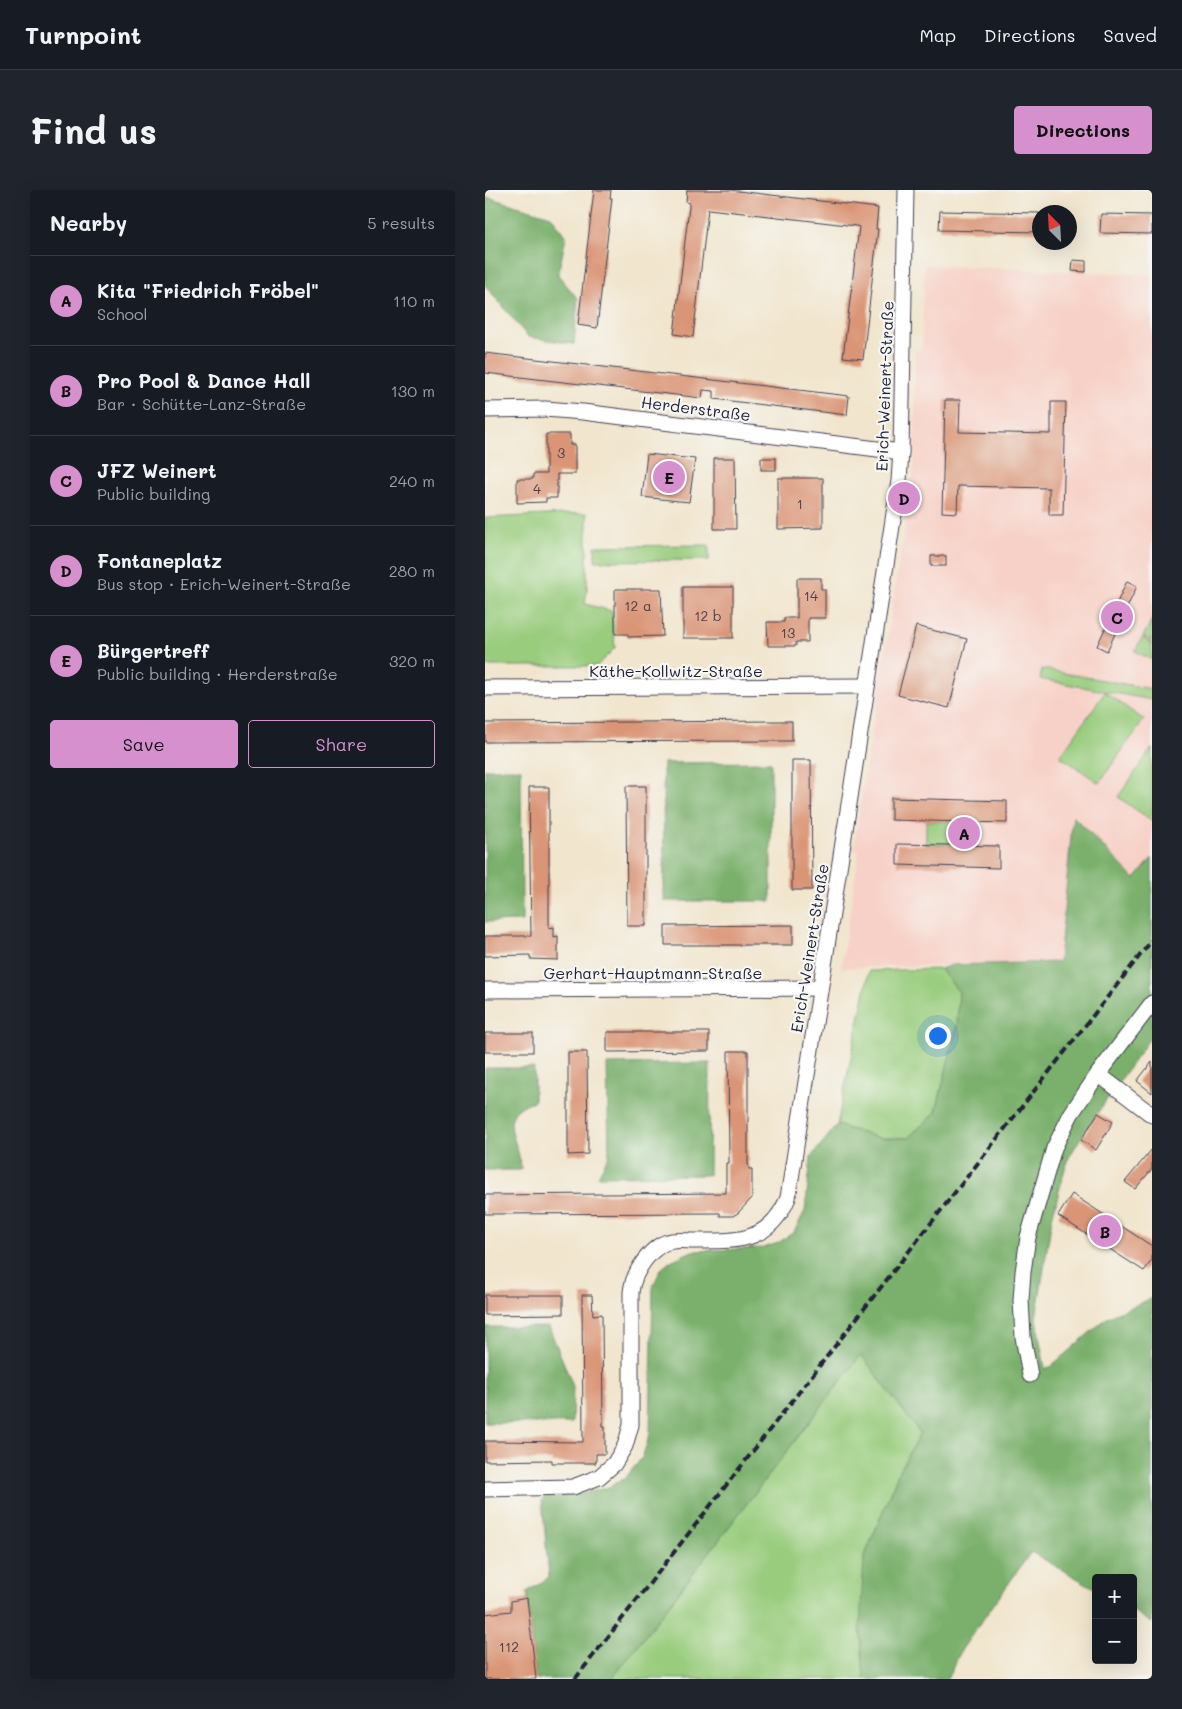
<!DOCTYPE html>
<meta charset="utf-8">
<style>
body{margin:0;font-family:Mali,sans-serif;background:#20242c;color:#f1f3f6}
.controls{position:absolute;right:15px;bottom:15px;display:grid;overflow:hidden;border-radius:5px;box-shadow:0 5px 20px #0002}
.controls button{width:45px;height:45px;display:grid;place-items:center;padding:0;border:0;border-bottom:1px solid #363941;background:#171b24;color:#f1f3f6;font:25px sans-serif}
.compass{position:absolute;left:547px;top:15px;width:45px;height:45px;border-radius:50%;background:#171b24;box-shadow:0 5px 20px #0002;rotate:336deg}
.you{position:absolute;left:452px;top:845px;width:18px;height:18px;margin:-12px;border:4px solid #fff;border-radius:50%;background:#1a73e8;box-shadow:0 0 0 8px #1a73e833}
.badge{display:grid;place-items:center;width:32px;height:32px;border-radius:50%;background:#d690ce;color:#111;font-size:16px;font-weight:700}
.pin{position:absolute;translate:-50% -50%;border:2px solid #fff;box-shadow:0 1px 5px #0006}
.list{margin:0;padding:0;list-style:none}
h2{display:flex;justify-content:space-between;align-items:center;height:65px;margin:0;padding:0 20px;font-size:21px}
h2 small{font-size:16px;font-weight:400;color:#9ea1a6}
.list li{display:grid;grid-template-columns:32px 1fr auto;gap:15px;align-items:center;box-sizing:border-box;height:90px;padding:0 20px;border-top:1px solid #363941}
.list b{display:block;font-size:19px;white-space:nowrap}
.list p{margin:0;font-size:16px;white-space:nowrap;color:#9ea1a6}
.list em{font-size:16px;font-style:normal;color:#9ea1a6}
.actions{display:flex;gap:10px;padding:15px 20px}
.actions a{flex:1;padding:11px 0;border:1px solid #d690ce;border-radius:5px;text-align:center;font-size:18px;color:#d690ce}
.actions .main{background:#d690ce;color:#111}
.map{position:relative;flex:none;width:667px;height:1489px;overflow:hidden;border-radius:5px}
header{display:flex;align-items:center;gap:30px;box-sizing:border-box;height:70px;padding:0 25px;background:#171b24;border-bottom:1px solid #363941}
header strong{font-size:24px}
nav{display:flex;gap:28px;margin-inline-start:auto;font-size:18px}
.intro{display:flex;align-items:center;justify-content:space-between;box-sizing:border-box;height:120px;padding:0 30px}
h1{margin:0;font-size:35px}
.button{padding:12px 22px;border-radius:5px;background:#d690ce;color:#111;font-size:18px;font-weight:700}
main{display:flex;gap:30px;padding:0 30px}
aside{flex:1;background:#171b24;border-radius:5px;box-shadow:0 5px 20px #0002}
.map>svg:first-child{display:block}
.built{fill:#f7d1c7}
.green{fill:#99cc7d;stroke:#5e775c}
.forest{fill:#7ab06c;stroke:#4e6954}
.building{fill:#da9577}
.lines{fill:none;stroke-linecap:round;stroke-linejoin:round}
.minor-casing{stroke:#413f51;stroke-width:17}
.minor{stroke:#fff;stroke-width:15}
.rail{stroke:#22223b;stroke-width:4;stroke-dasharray:8 4;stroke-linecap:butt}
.labels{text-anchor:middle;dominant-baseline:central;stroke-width:4.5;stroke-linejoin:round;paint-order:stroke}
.number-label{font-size:14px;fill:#503f4a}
.street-label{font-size:16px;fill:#22223b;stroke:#f6f6f2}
</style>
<header>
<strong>Turnpoint</strong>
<nav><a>Map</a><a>Directions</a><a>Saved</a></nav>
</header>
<div class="intro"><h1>Find us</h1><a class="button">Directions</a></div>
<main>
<aside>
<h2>Nearby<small>5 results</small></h2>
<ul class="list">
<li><span class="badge">A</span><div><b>Kita &quot;Friedrich Fröbel&quot;</b><p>School</p></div><em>110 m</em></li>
<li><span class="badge">B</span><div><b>Pro Pool &amp; Dance Hall</b><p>Bar · Schütte-Lanz-Straße</p></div><em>130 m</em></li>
<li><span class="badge">C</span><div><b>JFZ Weinert</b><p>Public building</p></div><em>240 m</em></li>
<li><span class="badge">D</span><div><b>Fontaneplatz</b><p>Bus stop · Erich-Weinert-Straße</p></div><em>280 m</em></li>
<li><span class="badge">E</span><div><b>Bürgertreff</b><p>Public building · Herderstraße</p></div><em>320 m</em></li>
</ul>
<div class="actions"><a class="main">Save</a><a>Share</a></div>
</aside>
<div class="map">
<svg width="667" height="1489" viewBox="0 0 667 1489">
<rect width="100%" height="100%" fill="#f6f6f2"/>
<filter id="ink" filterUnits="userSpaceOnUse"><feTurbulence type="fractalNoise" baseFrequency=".02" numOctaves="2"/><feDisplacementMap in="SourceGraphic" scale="10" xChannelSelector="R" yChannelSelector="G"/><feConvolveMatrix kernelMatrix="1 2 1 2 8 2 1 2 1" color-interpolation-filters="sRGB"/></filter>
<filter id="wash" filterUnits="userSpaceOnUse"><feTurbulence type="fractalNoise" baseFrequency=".0096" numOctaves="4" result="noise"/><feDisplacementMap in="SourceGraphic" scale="20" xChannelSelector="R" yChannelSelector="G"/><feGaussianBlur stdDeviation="1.12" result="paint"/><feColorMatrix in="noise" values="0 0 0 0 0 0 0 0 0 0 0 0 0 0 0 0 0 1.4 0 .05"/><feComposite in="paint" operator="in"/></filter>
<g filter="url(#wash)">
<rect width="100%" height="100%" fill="#f1e5cd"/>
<!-- built -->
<path class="built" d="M439,75L667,85V369L664,374L667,375V668L650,689L588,627L574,772L356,778L374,662L368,659L427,293L430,267V162L437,157Z"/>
<!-- green -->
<g class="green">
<path d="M102,323V399L100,414L127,421L130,458L112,476H0V328Z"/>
<path d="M224,355V370L110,371V356Z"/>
<path d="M667,429V451L658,447Z"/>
<path d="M657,448L667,453V470L650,461Z"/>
<path d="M557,479L667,499V510L555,489Z"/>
<path d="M620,502L659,530L614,593L575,566Z"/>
<path d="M667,558V631L633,607Z"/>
<path d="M441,631L486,632V655L441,654Z"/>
<path d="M455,779L474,802L472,835L451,922L423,948H394L352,935L384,781Z"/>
<path d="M376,1164L435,1243L413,1284L379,1368V1489H127Z"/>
</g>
<!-- forest -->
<g class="forest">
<path d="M2,7L66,26L81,47L73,85L93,109L89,154L43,147L0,95V21Z"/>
<path d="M286,572V711H179L178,573Z"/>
<path d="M0,579H36L37,731L0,732Z"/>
<path d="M588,626L650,689L667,668V845L599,942L582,971L567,1028L551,1128L560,1179L565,1177L623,1127L667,1108V1433L648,1421V1388H611V1399L546,1362L477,1459L462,1489H379L375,1438L379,1368L413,1284L435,1243L376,1165L127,1489H51L42,1402L64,1387L57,1310L59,1307L62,1305L96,1304L124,1297L140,1288L157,1268L165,1244L168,1096L176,1079L186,1071L207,1061L278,1058L293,1053L309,1042L320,1021L326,967L352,935L394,948H423L451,922L472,835L474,802L455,779L467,775L574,772Z"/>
<path d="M225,873L224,985L113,986L124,965L122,874Z"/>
<path d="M0,878H49V911C7,925 36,951 36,980H0Z"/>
<path d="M0,1137H64L88,1196L87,1233H0Z"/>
</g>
<g id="blocks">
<!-- building -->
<g class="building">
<path d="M109,0H126L125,8H127L112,138L93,135Z"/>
<path d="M202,0H245L393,18L391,39H393L378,169L358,167L374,37L371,36L223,19L208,147L189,144L204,17V13L201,12Z"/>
<path d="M455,21L554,23V42L454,40Z"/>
<path d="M616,24L667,25V44L615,43Z"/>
<path d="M588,70L601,71V82L587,81Z"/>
<path d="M0,163L364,206L362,225L229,209V201L218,200L217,208L0,183Z"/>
<path d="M460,210H475L474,242L566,244V212H581L578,325H564V298L473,296L472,323L457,322Z"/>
<path d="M61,244H85V255H90V284H72V308H61V312L32,313V289H48V284H61Z"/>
<path d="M162,264L210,269L204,312L157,307Z"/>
<path d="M229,268H250L251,339H229Z"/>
<rect x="276" y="268" width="15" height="12"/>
<path d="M293,288H338V338L293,339Z"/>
<rect x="446" y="366" width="15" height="10"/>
<path d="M312,388H336V399H340V428H323V452H311V456H283L282,432H299V428H312Z"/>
<path d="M642,391L652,396L622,461L612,456Z"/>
<rect x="198" y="397" width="50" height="51"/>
<path d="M130,399H176L178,446L143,447V444H130Z"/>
<path d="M431,436L482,449L464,518L413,505Z"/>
<path d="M293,531H307V551L0,552V533Z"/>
<path d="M307,570H326L327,700H307Z"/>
<path d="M141,596H161V736H142Z"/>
<path d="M44,597H64V738L69,737V747L73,746V770L45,769V765L0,766V746H46Z"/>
<path d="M406,608L522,611V633L406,630Z"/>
<path d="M412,654L514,656V678L412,675Z"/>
<path d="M308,735V755H180V736Z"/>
<path d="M122,842H224V861L122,862Z"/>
<rect x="0" y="843" width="48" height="19"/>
<path d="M243,861H263V973L264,979H267V1008L253,1023L248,1026H235V1023L0,1024V1005L241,1003V973H244Z"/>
<path d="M83,862H102L103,964L83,965Z"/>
<path d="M667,872V903L652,891Z"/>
<path d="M613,923L628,932L611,960L596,950Z"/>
<path d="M667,959V979L650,999L640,992Z"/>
<path d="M587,1004L667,1056V1070L659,1081L573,1026Z"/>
<path d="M0,1105H78V1124L0,1125Z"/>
<path d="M97,1105H107L108,1125L117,1124L118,1236H120V1264H111V1273H67V1270L0,1271V1251L98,1252Z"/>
<path d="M42,1408L51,1489H0V1424L26,1421V1411Z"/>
</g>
</g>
</g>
<g filter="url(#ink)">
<use href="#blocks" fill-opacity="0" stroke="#413f51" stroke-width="1"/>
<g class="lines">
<defs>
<g id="minor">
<path d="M0,220L60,219L98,222L416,262"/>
<path d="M0,498L382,496"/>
<path d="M0,800L335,798"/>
<path d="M613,884L667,925"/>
<path d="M545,1185L538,1147L536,1110L538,1082L543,1047L569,958L586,924L613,884L667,813"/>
<path d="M0,1299L88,1297L114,1287L129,1274L140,1256L146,1235V1102C148,1083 166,1054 187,1051C194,1050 203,1051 210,1051C252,1051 284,1053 303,1008L414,291L416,262L421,0"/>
</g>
</defs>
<!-- minor casing -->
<use href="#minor" class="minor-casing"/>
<!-- minor -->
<use href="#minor" class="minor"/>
<!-- rail -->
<path class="rail" d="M90,1489L667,750"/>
</g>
</g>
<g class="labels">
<!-- number labels -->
<g class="number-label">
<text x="76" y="262">3</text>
<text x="52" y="298">4</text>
<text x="315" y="313">1</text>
<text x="326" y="405">14</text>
<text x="153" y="415">12 a</text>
<text x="223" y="425">12 b</text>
<text x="303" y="442">13</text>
<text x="24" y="1456">112</text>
</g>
<!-- street labels -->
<g class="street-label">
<text transform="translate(399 196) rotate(-88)">Erich-Weinert-Straße</text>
<text transform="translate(211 218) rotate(7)">Herderstraße</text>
<text x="191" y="480">Käthe-Kollwitz-Straße</text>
<text transform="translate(324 758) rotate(-81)">Erich-Weinert-Straße</text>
<text x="168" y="782">Gerhart-Hauptmann-Straße</text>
</g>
</g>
</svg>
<div class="controls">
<button>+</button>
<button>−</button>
</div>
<svg class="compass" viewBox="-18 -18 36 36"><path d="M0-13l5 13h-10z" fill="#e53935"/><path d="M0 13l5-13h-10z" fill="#9ea1a6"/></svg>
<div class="you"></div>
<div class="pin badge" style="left:479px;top:643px">A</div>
<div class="pin badge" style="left:620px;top:1041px">B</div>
<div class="pin badge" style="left:632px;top:427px">C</div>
<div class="pin badge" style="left:419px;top:308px">D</div>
<div class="pin badge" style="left:184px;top:287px">E</div>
</div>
</main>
